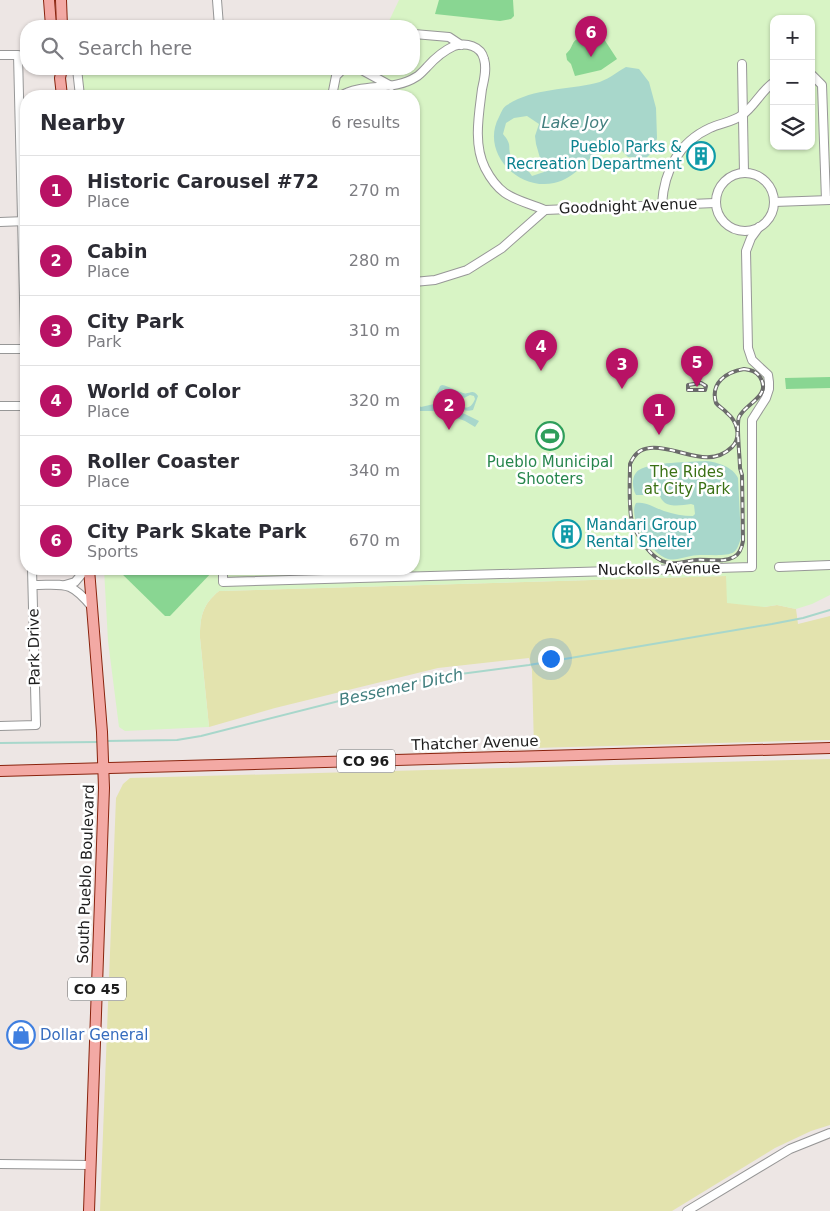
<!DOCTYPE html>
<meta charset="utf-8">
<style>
body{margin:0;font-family:"DejaVu Sans",sans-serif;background:#f2f2f3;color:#2b2b33}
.controls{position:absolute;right:15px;top:15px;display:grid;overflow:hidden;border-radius:10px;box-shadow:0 1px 4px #0004}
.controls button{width:45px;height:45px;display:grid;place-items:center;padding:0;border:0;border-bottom:1px solid #e1e1e2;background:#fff;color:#2b2b33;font:25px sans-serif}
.you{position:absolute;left:550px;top:658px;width:18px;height:18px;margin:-12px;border:4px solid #fff;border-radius:50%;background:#1a73e8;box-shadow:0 0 0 8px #1a73e833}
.badge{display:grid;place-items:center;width:32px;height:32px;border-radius:50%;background:#b81265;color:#fff;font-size:16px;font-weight:700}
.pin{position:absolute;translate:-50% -41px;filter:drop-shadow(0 1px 2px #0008)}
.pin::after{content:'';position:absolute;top:26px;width:18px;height:15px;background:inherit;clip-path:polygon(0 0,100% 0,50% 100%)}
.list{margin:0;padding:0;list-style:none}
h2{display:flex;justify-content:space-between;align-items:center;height:65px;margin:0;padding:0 20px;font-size:21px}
h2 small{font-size:16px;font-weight:400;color:#7c7c81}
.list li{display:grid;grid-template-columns:32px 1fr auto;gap:15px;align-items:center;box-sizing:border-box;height:70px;padding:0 20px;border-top:1px solid #e1e1e2}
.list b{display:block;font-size:19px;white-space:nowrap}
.list p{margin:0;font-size:16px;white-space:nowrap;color:#7c7c81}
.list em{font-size:16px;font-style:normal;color:#7c7c81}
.icon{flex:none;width:28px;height:28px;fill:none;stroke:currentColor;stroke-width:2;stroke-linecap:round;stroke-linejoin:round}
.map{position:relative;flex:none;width:830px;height:1211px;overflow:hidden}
.search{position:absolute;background:#fff;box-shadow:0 1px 4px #0004;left:20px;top:20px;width:400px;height:55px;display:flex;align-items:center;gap:12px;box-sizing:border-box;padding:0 18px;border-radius:20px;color:#7c7c81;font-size:19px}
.panel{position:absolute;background:#fff;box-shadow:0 1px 4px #0004;left:20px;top:90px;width:400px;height:485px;border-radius:20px}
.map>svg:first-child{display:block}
.grass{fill:#e3e3ae}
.park{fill:#d8f4c5;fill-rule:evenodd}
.pitch{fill:#89d692}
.water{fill:#a8d7cb;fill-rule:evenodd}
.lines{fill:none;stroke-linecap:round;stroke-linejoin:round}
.stream{stroke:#a8d7cb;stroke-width:2}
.minor-casing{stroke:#979797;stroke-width:10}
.major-casing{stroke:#89230d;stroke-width:12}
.minor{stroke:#fff;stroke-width:8}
.major{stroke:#f3a9a4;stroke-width:10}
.rail-casing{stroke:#6b6b6b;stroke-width:4}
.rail{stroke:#fff;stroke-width:2;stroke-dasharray:5.5;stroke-linecap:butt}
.labels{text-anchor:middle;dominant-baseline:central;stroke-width:5;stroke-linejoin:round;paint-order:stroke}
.shield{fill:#fff;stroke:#616161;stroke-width:1}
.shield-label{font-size:14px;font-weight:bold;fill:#1d1d1d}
.culture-label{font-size:15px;fill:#0d838f;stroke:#fff;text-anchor:end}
.street-label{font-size:15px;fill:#1d1d1d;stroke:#fff}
.leisure-label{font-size:15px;fill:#27864d;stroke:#fff}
.park-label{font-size:15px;fill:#3b7115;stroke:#fff}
.shop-label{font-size:15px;fill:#366cbe;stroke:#fff;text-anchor:start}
.water-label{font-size:16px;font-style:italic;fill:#427f7f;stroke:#fff}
</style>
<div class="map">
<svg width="830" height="1211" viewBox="0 0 830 1211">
<rect width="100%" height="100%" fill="#ede6e4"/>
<!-- grass -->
<g class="grass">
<path d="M726,576L764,607L777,605L796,609L798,624L830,616V740L534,748L532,670L529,658L438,668L275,708L209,727L200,638C200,617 202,605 219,591Z"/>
<path d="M830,759V1125L811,1131L775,1148L672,1211H100L116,798L123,784L130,778Z"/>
</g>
<!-- park -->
<path class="park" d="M399,0H830V595L812,604L796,609L777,605L764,607L727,603L726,576L219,591C202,605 200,617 200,638L209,727L125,731L119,727L108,641L104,569H414V96H80L77,69H414V26H377L389,21ZM774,19H811V146H774Z"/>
<!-- pitch -->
<g class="pitch">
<path d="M439,0H513L514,16L511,19L500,21L435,14Z"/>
<path d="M586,35L604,39L617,59L601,70L575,76L571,64L567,60L566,54C576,45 568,41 586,35Z"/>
<path d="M830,377V388L786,389L785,378Z"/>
<path d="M117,569H215L170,616H165Z"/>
</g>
<!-- water -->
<g class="water">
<path d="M626,67L639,69L649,82L656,108L657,138L654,151L646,158L628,157L614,143H605C590,157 575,179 554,183C518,191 480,152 499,117C501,113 503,107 507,105C533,88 567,90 596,83C606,81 617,72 626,67ZM527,116L539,124L535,136L536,144L544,172L532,176C527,167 514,163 511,156C507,146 513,146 503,134L506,123L514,118Z"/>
<path d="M442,385C449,386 456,391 463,393C470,395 472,388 478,396L473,410C461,414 446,401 435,397L440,386ZM443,389L464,398L470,395L474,396L475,399C470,412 463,407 452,404L450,399L443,397L440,394Z"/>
<path d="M414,402L421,407L434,404L465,414L479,421L475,427L465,421L438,411H414Z"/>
<path d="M706,461C717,462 733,467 738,478L741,538C739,543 738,549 734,552C725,558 702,553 691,556C683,557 677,561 668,559C652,555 627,519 636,503C645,501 655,508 664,511C673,514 683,516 693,516L695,514L694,505L691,504C682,505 669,508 663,501C659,497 661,494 656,491L648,495H636C632,488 631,475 639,470C653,462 689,462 706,461Z"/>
</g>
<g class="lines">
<!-- stream -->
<g class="stream">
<path d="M105,741L177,740L201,736L430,678L529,665L772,624L803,618L830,610"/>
<path d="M0,743L98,742"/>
</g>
<defs>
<g id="minor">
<path d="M217,0L219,26"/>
<path d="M414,34L449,37L461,45"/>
<path d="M0,55H18L26,379"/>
<path d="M742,64L744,173"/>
<path d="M77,69L80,96"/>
<path d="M360,69L391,86"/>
<path d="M811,74L822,85L826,200"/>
<path d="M332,96L336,76L343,69"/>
<path d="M340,96C363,82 393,92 416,77C420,75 424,70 427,67C435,58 443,51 454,46C466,42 481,46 484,59C487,69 484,80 482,89C479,114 473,144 485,168C501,199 516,198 545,210"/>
<circle cx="745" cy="202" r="29"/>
<path d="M774,202L830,200"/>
<path d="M662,204C664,171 679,142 710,128C721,123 733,122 742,115C754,107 761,91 774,82"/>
<path d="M0,222L26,221"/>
<path d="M414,282L435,280L467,270L502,248L545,210L715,203"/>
<path d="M0,349H26"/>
<path d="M0,406H26"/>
<path d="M779,567L830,565"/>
<path d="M223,569V582L752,567V420L766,398L769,389V382L768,375L752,360L748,348L746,251L751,238L759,227"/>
<path d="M33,585C65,585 70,580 92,607"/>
<path d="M65,585L75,582L86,569"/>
<path d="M0,726L36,725L32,569"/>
<path d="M0,1164L90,1165"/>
<path d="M687,1211L790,1149L830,1133"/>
</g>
<g id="major">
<path d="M49,0L51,26"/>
<path d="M61,0L62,26"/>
<path d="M62,96L60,78L62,69"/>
<path d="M0,771L830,748"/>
<path d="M89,1211L104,788L102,732L89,569"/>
</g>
</defs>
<!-- minor casing -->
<use href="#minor" class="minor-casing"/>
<!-- major casing -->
<use href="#major" class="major-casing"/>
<!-- minor -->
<use href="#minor" class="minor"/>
<!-- major -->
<use href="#major" class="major"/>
<defs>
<g id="rail">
<path d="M744,369C751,370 756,371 760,377C772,396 746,403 739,417C736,424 740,458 740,468L742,475L743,541C742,547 740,554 734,557C723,563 708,559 696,560C685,561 674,566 662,561C649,555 639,538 633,525C628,513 630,479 630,464C634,455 639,449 650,448C677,445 708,471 732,447C742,437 737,421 727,413C724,409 719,407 716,403C710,383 726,372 744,369Z"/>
<path d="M701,383L706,386L705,390H688V385Z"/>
</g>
</defs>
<!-- rail casing -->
<use href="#rail" class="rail-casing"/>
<!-- rail -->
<use href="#rail" class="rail"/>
</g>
<!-- icons -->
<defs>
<symbol id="building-ring" viewBox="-11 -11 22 22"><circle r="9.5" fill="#fff" stroke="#0f9aa8" stroke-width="1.5"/><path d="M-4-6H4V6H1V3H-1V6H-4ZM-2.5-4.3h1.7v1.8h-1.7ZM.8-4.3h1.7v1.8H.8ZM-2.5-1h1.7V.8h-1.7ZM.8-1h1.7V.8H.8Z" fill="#0f9aa8"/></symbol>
<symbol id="stadium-ring" viewBox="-11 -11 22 22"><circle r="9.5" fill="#fff" stroke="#2e9e5b" stroke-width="1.5"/><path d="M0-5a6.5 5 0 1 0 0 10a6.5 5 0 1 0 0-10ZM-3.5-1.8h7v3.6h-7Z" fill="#2e9e5b"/></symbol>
<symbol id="shop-ring" viewBox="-11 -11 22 22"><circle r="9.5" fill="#fff" stroke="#3f7fe0" stroke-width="1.5"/><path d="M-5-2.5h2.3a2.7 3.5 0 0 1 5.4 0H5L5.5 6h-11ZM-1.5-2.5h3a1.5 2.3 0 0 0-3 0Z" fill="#3f7fe0"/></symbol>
</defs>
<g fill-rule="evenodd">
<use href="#building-ring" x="685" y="140" width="32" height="32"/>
<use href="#stadium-ring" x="534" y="420" width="32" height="32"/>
<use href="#building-ring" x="551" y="518" width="32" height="32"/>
<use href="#shop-ring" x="5" y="1019" width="32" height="32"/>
</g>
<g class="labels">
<!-- shield labels -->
<g class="shield">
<rect x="337" y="749.5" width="58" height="23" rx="4"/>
<rect x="68" y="977.5" width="58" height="23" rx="4"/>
</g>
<g class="shield-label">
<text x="366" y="761">CO 96</text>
<text x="97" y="989">CO 45</text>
</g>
<!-- culture labels -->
<g class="culture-label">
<text x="682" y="147">Pueblo Parks &amp;<tspan x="682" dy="17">Recreation Department</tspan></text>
<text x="586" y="525" text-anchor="start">Mandari Group<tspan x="586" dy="17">Rental Shelter</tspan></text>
</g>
<!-- street labels -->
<g class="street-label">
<text transform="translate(628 206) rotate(-2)">Goodnight Avenue</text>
<text transform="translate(659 569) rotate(-1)">Nuckolls Avenue</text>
<text transform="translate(34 647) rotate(-91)">Park Drive</text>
<text transform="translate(475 743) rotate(-2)">Thatcher Avenue</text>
<text transform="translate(86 874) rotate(-88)">South Pueblo Boulevard</text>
</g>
<!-- leisure labels -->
<g class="leisure-label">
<text x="550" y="462">Pueblo Municipal<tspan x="550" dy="17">Shooters</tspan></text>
</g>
<!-- park labels -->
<g class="park-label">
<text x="687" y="472">The Rides<tspan x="687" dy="17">at City Park</tspan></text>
</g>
<!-- shop labels -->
<g class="shop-label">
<text x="40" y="1035">Dollar General</text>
</g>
<!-- water labels -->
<g class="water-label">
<text x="575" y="122">Lake Joy</text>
<text transform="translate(401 687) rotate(-12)">Bessemer Ditch</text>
</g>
</g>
</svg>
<div class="controls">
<button>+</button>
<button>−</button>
<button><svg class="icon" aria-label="layers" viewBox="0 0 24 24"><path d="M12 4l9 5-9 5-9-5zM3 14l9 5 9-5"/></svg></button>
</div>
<div class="you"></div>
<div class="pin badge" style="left:659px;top:435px">1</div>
<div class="pin badge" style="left:449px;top:430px">2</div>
<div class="pin badge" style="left:622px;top:389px">3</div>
<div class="pin badge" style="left:541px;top:371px">4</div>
<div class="pin badge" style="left:697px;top:387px">5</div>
<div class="pin badge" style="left:591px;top:57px">6</div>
<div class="search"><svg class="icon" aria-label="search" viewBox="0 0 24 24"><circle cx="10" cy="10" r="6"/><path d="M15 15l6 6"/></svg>Search here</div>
<section class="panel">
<h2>Nearby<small>6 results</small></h2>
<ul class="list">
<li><span class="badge">1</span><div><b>Historic Carousel #72</b><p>Place</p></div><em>270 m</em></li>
<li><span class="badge">2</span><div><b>Cabin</b><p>Place</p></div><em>280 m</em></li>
<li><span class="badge">3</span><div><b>City Park</b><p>Park</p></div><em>310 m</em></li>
<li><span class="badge">4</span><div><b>World of Color</b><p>Place</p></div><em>320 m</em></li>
<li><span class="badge">5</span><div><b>Roller Coaster</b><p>Place</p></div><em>340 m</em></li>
<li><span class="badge">6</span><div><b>City Park Skate Park</b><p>Sports</p></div><em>670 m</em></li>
</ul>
</section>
</div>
